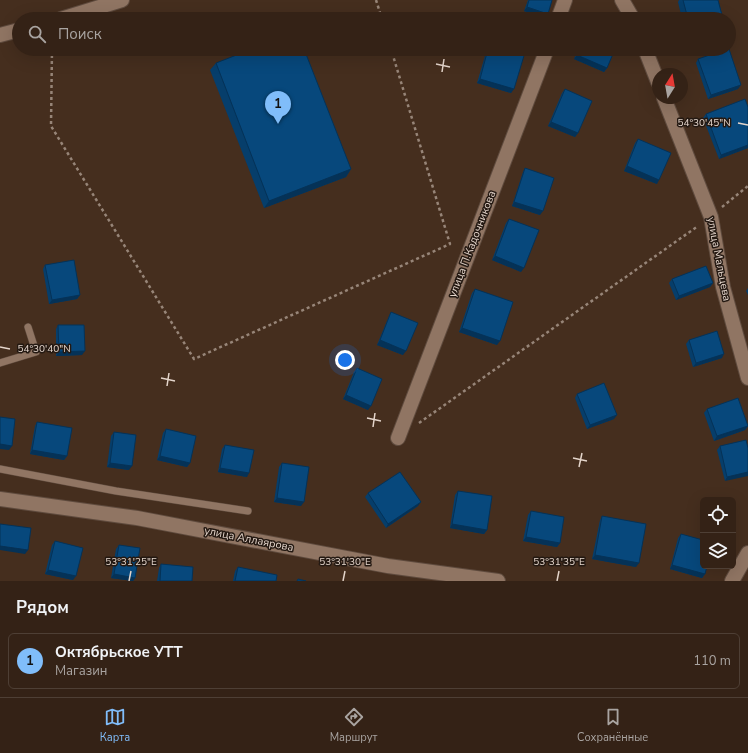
<!DOCTYPE html>
<html lang="ru">
<meta charset="utf-8">
<style>
body{margin:0;font-family:"Nunito Sans",sans-serif;background:#3f2f23;color:#f1f3f6}
.controls{position:absolute;right:12px;bottom:12px;display:grid;overflow:hidden;border-radius:6px;box-shadow:0 4px 16px #0002}
.controls button{width:36px;height:36px;display:grid;place-items:center;padding:0;border:0;border-bottom:1px solid #4e3f35;background:#342216;color:#f1f3f6;font:20px sans-serif}
.compass{position:absolute;left:652px;top:68px;width:36px;height:36px;border-radius:50%;background:#342216;box-shadow:0 4px 16px #0002;rotate:11deg}
.you{position:absolute;left:345px;top:360px;width:14px;height:14px;margin:-10px;border:3px solid #fff;border-radius:50%;background:#1a73e8;box-shadow:0 0 0 6px #1a73e833}
.badge{display:grid;place-items:center;width:26px;height:26px;border-radius:50%;background:#80bdfa;color:#111;font-size:13px;font-weight:700}
.pin{position:absolute;translate:-50% -33px;filter:drop-shadow(0 1px 2px #0008)}
.pin::after{content:'';position:absolute;top:21px;width:14px;height:12px;background:inherit;clip-path:polygon(0 0,100% 0,50% 100%)}
.list{margin:0;padding:0;list-style:none}
h2{display:flex;justify-content:space-between;align-items:center;height:52px;margin:0;padding:0 16px;font-size:17px}
h2 small{font-size:13px;font-weight:400;color:#a9a4a1}
.list li{display:grid;grid-template-columns:26px 1fr auto;gap:12px;align-items:center;box-sizing:border-box;height:56px;margin:0 8px 8px;padding:0 8px;border:1px solid #4e3f35;border-radius:6px}
.list b{display:block;font-size:15px;white-space:nowrap}
.list p{margin:0;font-size:13px;white-space:nowrap;color:#a9a4a1}
.list em{font-size:13px;font-style:normal;color:#a9a4a1}
.icon{flex:none;width:22px;height:22px;fill:none;stroke:currentColor;stroke-width:2;stroke-linecap:round;stroke-linejoin:round}
.map{position:relative;flex:none;width:748px;height:581px;overflow:hidden}
.search{position:absolute;background:#342216;box-shadow:0 4px 16px #0002;left:12px;right:12px;top:12px;height:44px;display:flex;align-items:center;gap:10px;box-sizing:border-box;padding:0 14px;border-radius:22px;color:#a9a4a1;font-size:15px}
.sheet{height:116px;background:#342216}
nav{display:flex;justify-content:space-around;align-items:center;box-sizing:border-box;height:56px;border-top:1px solid #4e3f35;background:#342216;font-size:11px;color:#a9a4a1}
nav a{display:grid;justify-items:center;gap:2px}
nav .on{color:#80bdfa}
.map>svg:first-child{display:block}
.lines{fill:none;stroke-linecap:round;stroke-linejoin:round}
.service-casing{stroke:#5f4b3e;stroke-width:8}
.minor-casing{stroke:#5f4b3e;stroke-width:16}
.path{stroke:#978578;stroke-width:2.5;stroke-dasharray:3 3;stroke-linecap:butt}
.service{stroke:#907563;stroke-width:7}
.minor{stroke:#907563;stroke-width:14}
.wall{fill:#063e6b}
.shaded-wall{fill:#053257}
.building{fill:#07487c;stroke:#053257}
.ticks{fill:none;stroke:#e4d5cb;stroke-width:1.5}
.labels{text-anchor:middle;dominant-baseline:central;stroke-width:3;stroke-linejoin:round;paint-order:stroke}
.street-label{font-size:11px;fill:#e4d5cb;stroke:#241912}
.ticks-label{font-size:10px;text-anchor:middle;fill:#e4d5cb;stroke:#241912;stroke-width:3;stroke-linejoin:round;paint-order:stroke}
</style>
<div class="map">
<svg width="748" height="581" viewBox="0 0 748 581">
<rect width="100%" height="100%" fill="#452e1e"/>
<g class="lines">
<defs>
<g id="service">
<path d="M0,363L36,352L28,327"/>
<path d="M0,469L116,491L248,511"/>
</g>
<g id="minor">
<path d="M622,0L633,19"/>
<path d="M61,19L122,0"/>
<path d="M558,19L565,0"/>
<path d="M0,35L19,30"/>
<path d="M645,49L658,82"/>
<path d="M664,98L711,217L723,287L748,378"/>
<path d="M398,438L547,49"/>
<path d="M0,499L137,518L388,566L498,581"/>
<path d="M732,581L748,553"/>
</g>
</defs>
<!-- service casing -->
<use href="#service" class="service-casing"/>
<!-- minor casing -->
<use href="#minor" class="minor-casing"/>
<!-- path -->
<g class="path">
<path d="M376,0L382,19"/>
<path d="M52,49L51,126L194,359L450,244L391,49"/>
<path d="M722,207L748,186"/>
<path d="M419,423L698,226"/>
</g>
<!-- service -->
<use href="#service" class="service"/>
<!-- minor -->
<use href="#minor" class="minor"/>
</g>
<!-- wall -->
<g class="wall">
<path d="M528,0H552L548,14L545,18L524,11Z"/>
<path d="M679,0H718L723,19H682L678,2Z"/>
<path d="M487,49H526L511,93L477,83Z"/>
<path d="M578,49H615L607,68L604,72L574,59Z"/>
<path d="M698,59L738,89L708,99L696,63Z"/>
<path d="M216,63L351,169L346,177L264,208L210,70Z"/>
<path d="M565,89L578,133L575,137L548,126L562,93Z"/>
<path d="M706,114L748,148L719,159L703,118Z"/>
<path d="M638,139L657,184L624,171L635,143Z"/>
<path d="M525,168L540,215L512,206L523,172Z"/>
<path d="M509,219L521,272L492,260L506,223Z"/>
<path d="M45,265L80,295L77,299L49,304L43,269Z"/>
<path d="M672,279L713,283L710,287L676,300L669,283Z"/>
<path d="M748,288V295L746,291Z"/>
<path d="M475,289L497,345L459,332L472,293Z"/>
<path d="M391,312L403,355L377,345L389,316Z"/>
<path d="M58,325L82,355L56,356V329Z"/>
<path d="M689,340L722,358L693,367L686,344Z"/>
<path d="M357,368L368,410L343,399L354,372Z"/>
<path d="M577,394L614,419L587,429L575,398Z"/>
<path d="M707,409L748,426L745,430L714,441L704,413Z"/>
<path d="M37,422L67,456L64,460L30,454L35,426Z"/>
<path d="M166,429L190,463L187,467L157,460L163,433Z"/>
<path d="M114,432L129,470L107,467L111,436Z"/>
<path d="M225,445L247,477L218,472L222,449Z"/>
<path d="M720,446L748,448L725,481L717,450Z"/>
<path d="M282,463L301,506L274,502L279,467Z"/>
<path d="M458,491L487,530L484,534L450,528L455,495Z"/>
<path d="M368,493L418,506L386,528L365,497Z"/>
<path d="M531,511L560,543L557,547L523,541L528,515Z"/>
<path d="M602,516L636,567L592,559L600,520Z"/>
<path d="M681,534L705,574L702,578L670,569L678,538Z"/>
<path d="M55,541L73,580L45,574L52,545Z"/>
<path d="M119,545L135,578L133,581L111,578L116,549Z"/>
<path d="M161,564L192,581H157L159,568Z"/>
<path d="M238,567L276,581H233L235,571Z"/>
</g>
<!-- shaded-wall -->
<g class="shaded-wall">
<path d="M527,7L548,14L545,18L524,11Z"/>
<path d="M577,55L607,68L604,72L574,59Z"/>
<path d="M480,79L514,89L511,93L477,83Z"/>
<path d="M741,85L738,89L708,99L711,95Z"/>
<path d="M551,122L578,133L575,137L548,126Z"/>
<path d="M748,145V148L719,159L721,155Z"/>
<path d="M627,166L659,180L657,184L624,171Z"/>
<path d="M351,169L346,177L264,208L269,201Z"/>
<path d="M514,202L543,211L540,215L512,206Z"/>
<path d="M495,256L524,268L521,272L492,260Z"/>
<path d="M713,283L710,287L676,300L679,296Z"/>
<path d="M80,295L77,299L49,304L52,300Z"/>
<path d="M462,328L500,341L497,345L459,332Z"/>
<path d="M380,340L406,351L403,355L377,345Z"/>
<path d="M85,351L82,355L56,356L59,352Z"/>
<path d="M724,354L722,358L693,367L696,363Z"/>
<path d="M346,395L371,406L368,410L343,399Z"/>
<path d="M617,415L614,419L587,429L590,425Z"/>
<path d="M748,426L745,430L714,441L717,436Z"/>
<path d="M0,444L12,446L9,450L0,449Z"/>
<path d="M32,450L67,456L64,460L30,454Z"/>
<path d="M160,456L190,463L187,467L157,460Z"/>
<path d="M110,463L132,466L129,470L107,467Z"/>
<path d="M220,468L249,473L247,477L218,472Z"/>
<path d="M748,472V476L725,481L727,477Z"/>
<path d="M277,498L304,502L301,506L274,502Z"/>
<path d="M421,502L418,506L386,528L388,524Z"/>
<path d="M703,521V526L700,525Z"/>
<path d="M452,524L487,530L484,534L450,528Z"/>
<path d="M526,537L560,543L557,547L523,541Z"/>
<path d="M0,546L28,550L25,554L0,550Z"/>
<path d="M595,555L639,563L636,567L592,559Z"/>
<path d="M672,565L705,574L702,578L670,569Z"/>
<path d="M48,570L76,576L73,580L45,574Z"/>
<path d="M114,574L135,578L133,581L111,578Z"/>
</g>
<!-- building -->
<g class="building">
<path d="M529,0H552L548,14L527,7Z"/>
<path d="M683,0H718L723,19H688Z"/>
<path d="M252,49H304L351,169L269,201L216,63Z"/>
<path d="M488,49H526L514,89L480,79Z"/>
<path d="M580,49H615L607,68L577,55Z"/>
<path d="M727,49H729L741,85L711,95L698,59Z"/>
<path d="M565,89L592,101L578,133L551,122Z"/>
<path d="M745,99L748,107V145L721,155L706,114Z"/>
<path d="M638,139L671,153L659,180L627,166Z"/>
<path d="M525,168L554,178L543,211L514,202Z"/>
<path d="M509,219L539,230L524,268L495,256Z"/>
<path d="M74,260L80,295L52,300L45,265Z"/>
<path d="M706,266L713,283L679,296L672,279Z"/>
<path d="M475,289L513,302L500,341L462,328Z"/>
<path d="M391,312L418,323L406,351L380,340Z"/>
<path d="M58,325H84L85,351L59,352Z"/>
<path d="M717,331L724,354L696,363L689,340Z"/>
<path d="M357,368L382,379L371,406L346,395Z"/>
<path d="M604,383L617,415L590,425L577,394Z"/>
<path d="M738,398L748,426L717,436L707,409Z"/>
<path d="M0,417L15,419L12,446L0,444Z"/>
<path d="M37,422L72,428L67,456L32,450Z"/>
<path d="M166,429L196,436L190,463L160,456Z"/>
<path d="M114,432L136,435L132,466L110,463Z"/>
<path d="M746,440L748,448V472L727,477L720,446Z"/>
<path d="M225,445L254,450L249,473L220,468Z"/>
<path d="M282,463L309,467L304,502L277,498Z"/>
<path d="M400,472L421,502L388,524L368,493Z"/>
<path d="M458,491L492,496L487,530L452,524Z"/>
<path d="M733,508H735L733,514Z"/>
<path d="M531,511L564,517L560,543L526,537Z"/>
<path d="M602,516L646,524L639,563L595,555Z"/>
<path d="M0,524L31,528L28,550L0,546Z"/>
<path d="M681,534L703,540V566H707L705,574L672,565Z"/>
<path d="M55,541L83,548L76,576L48,570Z"/>
<path d="M119,545L140,548L135,578L114,574Z"/>
<path d="M161,564L193,567L192,581H160Z"/>
<path d="M238,567L277,575L276,581H235Z"/>
<path d="M298,579L306,581H297Z"/>
</g>
<!-- ticks -->
<path class="ticks" d="M436,64L450,67M442,72L444,59M738,123L748,125M0,347L10,349M161,378L175,381M167,386L169,373M367,418L381,421M373,427L375,413M573,458L587,461M579,467L582,453M129,581L131,571M343,581L345,571M557,581L559,571"/>
<g class="labels">
<!-- street labels -->
<g class="street-label">
<text transform="translate(472 244) rotate(-69)">улица П.Кадочникова</text>
<text transform="translate(719 259) rotate(79)">улица Мальцева</text>
<text transform="translate(249 539) rotate(11)">улица Аллаярова</text>
</g>
</g>
<g class="ticks-label">
<text x="704" y="126">54°30'45"N</text>
<text x="44" y="352">54°30'40"N</text>
<text x="131" y="565">53°31'25"E</text>
<text x="345" y="565">53°31'30"E</text>
<text x="559" y="565">53°31'35"E</text>
</g>
</svg>
<div class="controls">
<button><svg class="icon" aria-label="locate" viewBox="0 0 24 24"><circle cx="12" cy="12" r="6"/><path d="M12 2v4M12 18v4M2 12h4M18 12h4"/></svg></button>
<button><svg class="icon" aria-label="layers" viewBox="0 0 24 24"><path d="M12 4l9 5-9 5-9-5zM3 14l9 5 9-5"/></svg></button>
</div>
<svg class="compass" viewBox="-18 -18 36 36"><path d="M0-13l5 13h-10z" fill="#e53935"/><path d="M0 13l5-13h-10z" fill="#a9a4a1"/></svg>
<div class="you"></div>
<div class="pin badge" style="left:278px;top:124px">1</div>
<div class="search"><svg class="icon" aria-label="search" viewBox="0 0 24 24"><circle cx="10" cy="10" r="6"/><path d="M15 15l6 6"/></svg>Поиск</div>
</div>
<section class="sheet">
<h2>Рядом<small></small></h2>
<ul class="list">
<li><span class="badge">1</span><div><b>Октябрьское УТТ</b><p>Магазин</p></div><em>110 m</em></li>
</ul>
</section>
<nav>
<a class="on"><svg class="icon" aria-label="map" viewBox="0 0 24 24"><path d="M3 6l6-2 6 2 6-2v14l-6 2-6-2-6 2zM9 4v14M15 6v14"/></svg>Карта</a>
<a><svg class="icon" aria-label="directions" viewBox="0 0 24 24"><path d="M12 3l9 9-9 9-9-9zM9 14v-3h6M13 9l2 2-2 2"/></svg>Маршрут</a>
<a><svg class="icon" aria-label="saved" viewBox="0 0 24 24"><path d="M7 4h10v16l-5-4-5 4z"/></svg>Сохранённые</a>
</nav>
